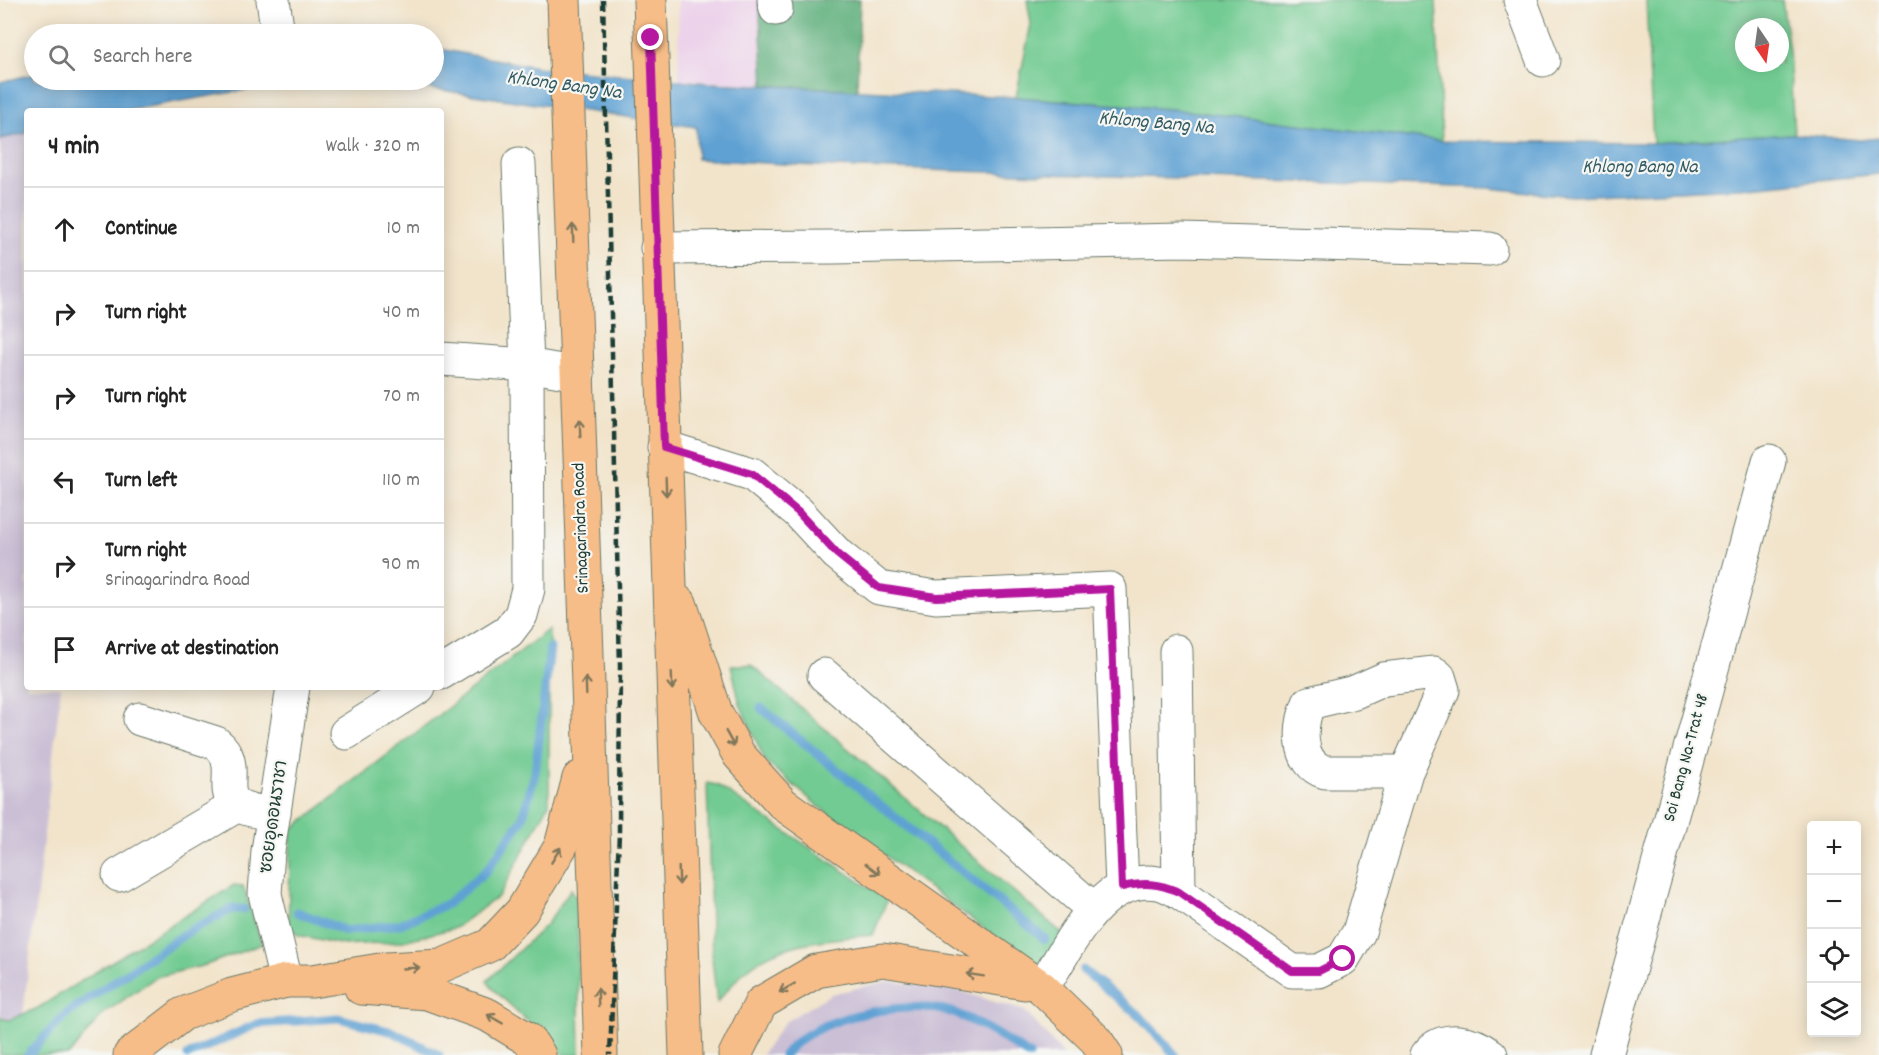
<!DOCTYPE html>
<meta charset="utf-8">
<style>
body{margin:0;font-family:Dekko,"Playpen Sans Thai",sans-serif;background:#f2f2f2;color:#222}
.controls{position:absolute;right:18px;bottom:18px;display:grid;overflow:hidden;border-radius:6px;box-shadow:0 3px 15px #0003}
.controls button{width:54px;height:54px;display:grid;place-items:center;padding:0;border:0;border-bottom:2px solid #e0e0e0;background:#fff;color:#222;font:30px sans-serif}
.compass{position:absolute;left:1735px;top:18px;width:54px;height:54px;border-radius:50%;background:#fff;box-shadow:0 3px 15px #0003;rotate:167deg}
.stop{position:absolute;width:18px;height:18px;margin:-14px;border:4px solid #b5179e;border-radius:50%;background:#fff}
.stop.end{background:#b5179e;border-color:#fff;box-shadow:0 2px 6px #0008}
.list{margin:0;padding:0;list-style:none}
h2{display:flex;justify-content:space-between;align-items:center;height:78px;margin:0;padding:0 24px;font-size:26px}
h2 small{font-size:20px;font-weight:400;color:#767676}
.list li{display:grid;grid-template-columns:39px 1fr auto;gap:18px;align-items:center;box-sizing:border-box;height:84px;padding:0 24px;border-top:2px solid #e0e0e0}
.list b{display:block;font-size:22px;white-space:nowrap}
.list p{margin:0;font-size:20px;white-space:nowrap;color:#767676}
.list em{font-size:20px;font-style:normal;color:#767676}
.icon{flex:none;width:33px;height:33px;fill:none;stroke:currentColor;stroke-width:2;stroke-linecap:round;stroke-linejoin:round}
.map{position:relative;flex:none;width:1879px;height:1055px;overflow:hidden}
.search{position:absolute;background:#fff;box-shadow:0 3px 15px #0003;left:24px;top:24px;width:420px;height:66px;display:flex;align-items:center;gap:15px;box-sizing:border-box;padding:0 21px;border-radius:33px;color:#767676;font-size:22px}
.panel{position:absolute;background:#fff;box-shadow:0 3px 15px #0003;left:24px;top:108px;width:420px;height:582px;border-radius:6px}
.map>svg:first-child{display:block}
.built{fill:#ecd1ea}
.industrial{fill:#cbbfd5}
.green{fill:#72cb92;stroke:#488463;stroke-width:1.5;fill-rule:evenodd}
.forest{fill:#5daf7c;stroke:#3e7658;stroke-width:1.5}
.water{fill:#5fa1d3;stroke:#3f6f84;stroke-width:1.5}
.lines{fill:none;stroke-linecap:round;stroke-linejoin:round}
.stream{stroke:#5fa1d3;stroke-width:9}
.minor-casing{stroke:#697769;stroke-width:35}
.major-casing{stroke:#697769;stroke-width:35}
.minor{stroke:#fff;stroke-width:33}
.major{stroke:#f7bd88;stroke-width:33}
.rail{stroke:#1f3d34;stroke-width:4.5;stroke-dasharray:9 4.5;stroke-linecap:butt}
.oneway{stroke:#80775a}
.route{stroke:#b5179e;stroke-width:8}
.labels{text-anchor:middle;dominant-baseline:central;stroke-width:4.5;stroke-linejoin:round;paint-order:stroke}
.street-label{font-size:18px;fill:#1f3d34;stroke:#f6f6f2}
.water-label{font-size:20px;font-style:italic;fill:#325b64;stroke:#f6f6f2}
</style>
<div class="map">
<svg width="1879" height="1055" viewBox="0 0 1879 1055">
<rect width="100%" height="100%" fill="#f6f6f2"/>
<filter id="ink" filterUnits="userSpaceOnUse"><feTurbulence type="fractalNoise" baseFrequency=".0167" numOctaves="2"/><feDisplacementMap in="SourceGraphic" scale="12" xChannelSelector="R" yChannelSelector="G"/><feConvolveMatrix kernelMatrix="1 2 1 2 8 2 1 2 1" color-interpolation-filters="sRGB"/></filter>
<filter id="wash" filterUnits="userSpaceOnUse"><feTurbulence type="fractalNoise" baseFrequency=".008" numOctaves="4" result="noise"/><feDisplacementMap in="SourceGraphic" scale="24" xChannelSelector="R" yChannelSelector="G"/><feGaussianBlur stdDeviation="1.35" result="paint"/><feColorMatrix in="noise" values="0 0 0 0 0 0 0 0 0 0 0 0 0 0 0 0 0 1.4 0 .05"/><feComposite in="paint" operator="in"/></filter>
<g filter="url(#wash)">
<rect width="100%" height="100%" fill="#f2e4cb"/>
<!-- built -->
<path class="built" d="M678,0H759L764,85L679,80Z"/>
<!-- industrial -->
<g class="industrial">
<path d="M27,133V687H61L23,1014L8,1020L0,1018V139Z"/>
<path d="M888,981L956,990L1025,1011L1064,1055H761L785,1022L831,994Z"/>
</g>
<!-- green -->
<g class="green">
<path d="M1027,0H1436L1442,141L1170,109L1016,97L1031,24Z"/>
<path d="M1646,0H1782L1789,51L1794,134L1653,143ZM1744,27H1780V63H1744Z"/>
<path d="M549,629V804L499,896L455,928L399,942L344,945L298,935L288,926L291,830Z"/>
<path d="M731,665H751L1064,935L1043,972L818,806L765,761L740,704Z"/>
<path d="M707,783L717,785L887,900L873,935C830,939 779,941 745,971C735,980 726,992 717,1002L712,959Z"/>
<path d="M234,885L243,886L262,944L206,965L156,977L102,1015L69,1055H0V1018L9,1020L38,1008Z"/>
<path d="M571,889L577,899L580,1055H564L493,989L487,981L547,924Z"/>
</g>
<!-- forest -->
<path class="forest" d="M759,0H860L857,90L764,85Z"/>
<!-- water -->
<path class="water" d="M434,48L537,67L708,83L1016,97L1170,109L1442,141L1653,143L1794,134L1860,140L1879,138V174L1741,188L1572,196L1487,188L831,167L697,159L696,127L384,82L286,83L123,111H27V133L0,139V82L34,74V80H434Z"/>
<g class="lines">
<!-- stream -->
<g class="stream">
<path d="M761,708L1045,939"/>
<path d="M297,912L346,931L400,924L447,904L486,871L522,820L535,773L550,648"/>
<path d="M1083,970L1140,1016L1175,1055"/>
<path d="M28,1055L66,1014L191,930L232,909H244"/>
<path d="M188,1055L257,1024L338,1018L393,1032L439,1055"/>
<path d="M784,1055C812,1017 899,1001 943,1010C969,1015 1007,1041 1029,1055"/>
</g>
</g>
</g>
<g filter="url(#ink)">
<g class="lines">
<defs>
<g id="minor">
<path d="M273,0L278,34"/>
<path d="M774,0L776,9"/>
<path d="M1520,0L1543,60"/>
<path d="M657,248L834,247L1182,240L1490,249"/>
<path d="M441,359L527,365L578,374"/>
<path d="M664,447L752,474L798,512L837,554L879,588L936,597L1110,589L1122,887"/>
<path d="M1176,651L1179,892"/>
<path d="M441,673L508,632L521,615L528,589L527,365L519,164"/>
<path d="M824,675L1093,909"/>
<path d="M140,719L216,743C251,770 196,809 274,813"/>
<path d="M346,733L419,687"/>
<path d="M119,875L236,806"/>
<path d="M286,981L265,894L268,851L293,687"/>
<path d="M1042,988C1068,949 1099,873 1158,883C1165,884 1173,889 1179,892L1292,971H1319L1343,959L1359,932L1406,772L1443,690L1439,677L1434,673L1384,679L1355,692L1309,703C1299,726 1297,764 1325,772H1406"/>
<path d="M1427,1055C1443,1034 1473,1041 1491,1055"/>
<path d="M1606,1055L1769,461"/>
</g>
<g id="major">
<path d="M564,0L601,1055"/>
<path d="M650,0L686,1055"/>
<path d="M680,603L716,713L739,755L783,804L1042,988L1096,1040L1106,1055"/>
<path d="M361,988L427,993L488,1015L529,1040L539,1055"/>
<path d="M130,1055L183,1014L232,995L286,981H312L386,969L441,966L490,945L522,911L561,846L579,778"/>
<path d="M735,1055L761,1003L816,971L883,960L1025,983"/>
</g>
</defs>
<!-- minor casing -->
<use href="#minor" class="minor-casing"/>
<!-- major casing -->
<use href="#major" class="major-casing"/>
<!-- minor -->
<use href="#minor" class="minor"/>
<!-- major -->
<use href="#major" class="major"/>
<!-- rail -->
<path class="rail" d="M603,0L620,666L619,833L610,1055"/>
</g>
<!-- one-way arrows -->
<defs><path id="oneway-shaft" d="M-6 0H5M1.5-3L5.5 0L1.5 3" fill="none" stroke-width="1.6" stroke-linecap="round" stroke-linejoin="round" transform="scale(1.5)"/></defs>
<g class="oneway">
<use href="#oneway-shaft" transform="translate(573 233) rotate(-92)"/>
<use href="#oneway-shaft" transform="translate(580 428) rotate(-92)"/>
<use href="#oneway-shaft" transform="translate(666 487) rotate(88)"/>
<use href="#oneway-shaft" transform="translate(672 681) rotate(88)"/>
<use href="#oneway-shaft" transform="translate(586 686) rotate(-92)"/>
<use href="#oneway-shaft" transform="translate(730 739) rotate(61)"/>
<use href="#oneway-shaft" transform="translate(556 855) rotate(-59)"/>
<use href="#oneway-shaft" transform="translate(873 869) rotate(36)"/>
<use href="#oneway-shaft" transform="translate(679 876) rotate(88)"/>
<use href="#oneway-shaft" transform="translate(411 968) rotate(-3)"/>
<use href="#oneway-shaft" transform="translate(975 975) rotate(-171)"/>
<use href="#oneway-shaft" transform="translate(787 988) rotate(150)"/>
<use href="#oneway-shaft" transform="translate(598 997) rotate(-92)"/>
<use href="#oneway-shaft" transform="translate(495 1019) rotate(-150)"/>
</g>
</g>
<g class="lines" filter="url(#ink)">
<!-- route -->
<path class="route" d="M651,38L664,447L752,474L798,512L837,554L879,588L936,597L1110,589L1122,887C1144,882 1158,883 1179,892L1292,971H1319L1343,959"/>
</g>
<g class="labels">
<!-- street labels -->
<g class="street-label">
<text transform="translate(582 528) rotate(-92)">Srinagarindra Road</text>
<text transform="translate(1687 758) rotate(-75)">Soi Bang Na-Trat 48</text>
<text transform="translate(275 817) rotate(-82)">ซอยอุดอนราชา</text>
</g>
<!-- water labels -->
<g class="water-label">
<text transform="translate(564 86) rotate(8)">Khlong Bang Na</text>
<text transform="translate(1156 124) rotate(5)">Khlong Bang Na</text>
<text x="1640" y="168">Khlong Bang Na</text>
</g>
</g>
</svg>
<div class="controls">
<button>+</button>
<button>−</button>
<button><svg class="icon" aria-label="locate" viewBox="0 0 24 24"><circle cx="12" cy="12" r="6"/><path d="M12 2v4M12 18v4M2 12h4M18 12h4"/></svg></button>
<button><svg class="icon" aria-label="layers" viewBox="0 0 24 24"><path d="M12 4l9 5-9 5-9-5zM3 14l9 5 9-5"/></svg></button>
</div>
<svg class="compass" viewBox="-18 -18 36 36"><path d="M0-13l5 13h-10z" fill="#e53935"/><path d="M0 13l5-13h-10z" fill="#767676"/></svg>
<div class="stop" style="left:1343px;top:959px"></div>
<div class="stop end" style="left:651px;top:38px"></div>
<div class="search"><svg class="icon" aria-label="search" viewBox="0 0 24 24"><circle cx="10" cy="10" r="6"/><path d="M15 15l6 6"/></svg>Search here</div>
<section class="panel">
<h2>4 min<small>Walk · 320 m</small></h2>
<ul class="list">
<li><svg class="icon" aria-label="ahead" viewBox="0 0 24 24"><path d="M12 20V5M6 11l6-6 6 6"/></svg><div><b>Continue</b></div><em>10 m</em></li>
<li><svg class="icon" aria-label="right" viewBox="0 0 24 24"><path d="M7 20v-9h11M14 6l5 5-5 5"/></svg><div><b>Turn right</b></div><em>40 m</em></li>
<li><svg class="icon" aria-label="right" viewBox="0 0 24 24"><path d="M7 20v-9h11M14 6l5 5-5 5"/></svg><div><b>Turn right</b></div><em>70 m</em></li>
<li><svg class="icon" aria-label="left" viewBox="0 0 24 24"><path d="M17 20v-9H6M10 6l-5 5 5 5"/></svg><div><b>Turn left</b></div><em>110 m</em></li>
<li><svg class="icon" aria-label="right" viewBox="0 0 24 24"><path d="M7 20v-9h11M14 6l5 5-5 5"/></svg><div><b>Turn right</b><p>Srinagarindra Road</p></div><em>90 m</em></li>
<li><svg class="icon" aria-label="arrive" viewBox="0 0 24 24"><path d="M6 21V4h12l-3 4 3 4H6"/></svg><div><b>Arrive at destination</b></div></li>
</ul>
</section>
</div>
